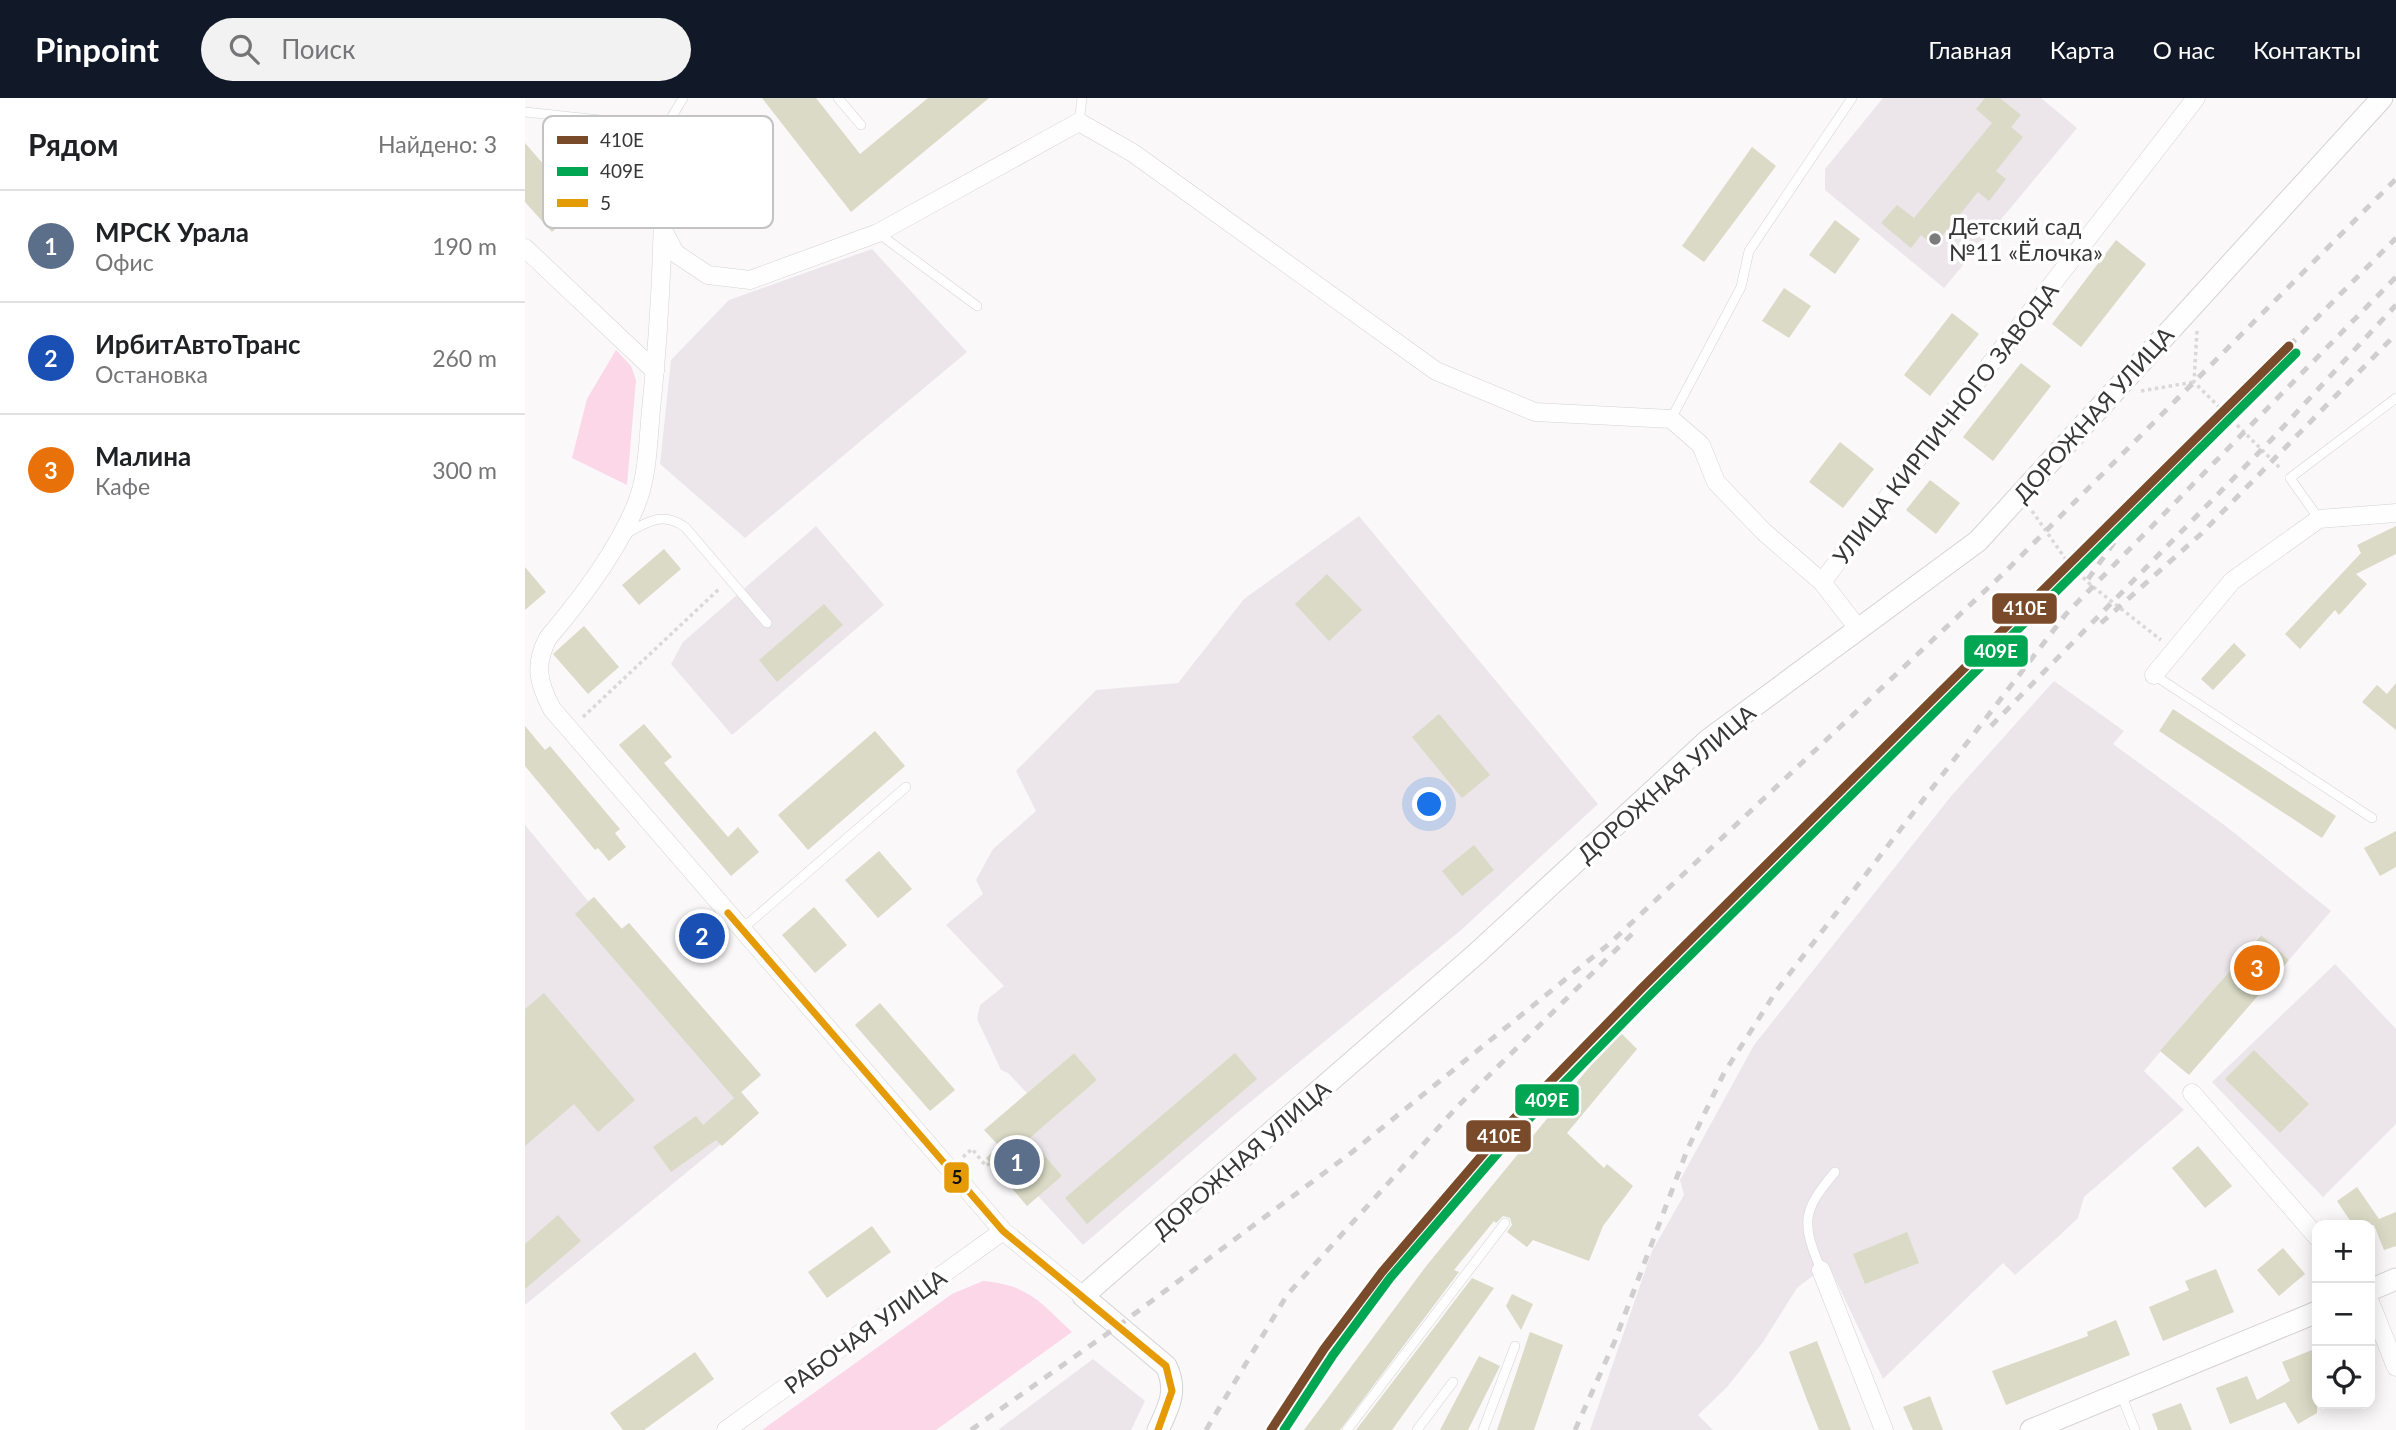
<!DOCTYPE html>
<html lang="ru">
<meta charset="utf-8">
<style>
body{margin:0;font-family:Lato,sans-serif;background:#f2f2f2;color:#202124}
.controls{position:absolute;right:21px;bottom:21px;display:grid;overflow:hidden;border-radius:14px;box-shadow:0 4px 18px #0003}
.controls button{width:63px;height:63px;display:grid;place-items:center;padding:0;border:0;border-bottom:2px solid #e0e0e0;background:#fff;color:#202124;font:35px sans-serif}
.you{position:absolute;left:905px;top:707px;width:24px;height:24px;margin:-18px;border:5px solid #fff;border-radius:50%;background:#1a73e8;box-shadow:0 0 0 10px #1a73e833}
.badge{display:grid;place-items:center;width:46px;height:46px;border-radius:50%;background:#111827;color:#fff;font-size:23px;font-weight:700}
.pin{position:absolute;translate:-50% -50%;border:4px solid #fff;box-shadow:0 2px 7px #0006}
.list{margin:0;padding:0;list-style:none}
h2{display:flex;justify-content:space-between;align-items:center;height:91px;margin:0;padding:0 28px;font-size:30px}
h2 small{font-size:23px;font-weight:400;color:#757577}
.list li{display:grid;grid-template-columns:46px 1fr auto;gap:21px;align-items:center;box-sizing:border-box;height:112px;padding:0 28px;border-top:2px solid #e0e0e0}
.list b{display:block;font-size:26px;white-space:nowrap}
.list p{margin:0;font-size:23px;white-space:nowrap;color:#757577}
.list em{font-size:23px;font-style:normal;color:#757577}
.icon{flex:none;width:38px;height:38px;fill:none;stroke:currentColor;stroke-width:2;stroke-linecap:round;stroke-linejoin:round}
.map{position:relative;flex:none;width:1871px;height:1332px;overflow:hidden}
header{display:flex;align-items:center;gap:42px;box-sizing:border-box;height:98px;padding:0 35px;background:#111827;color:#fff}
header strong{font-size:33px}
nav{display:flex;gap:38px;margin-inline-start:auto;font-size:24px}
.search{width:490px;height:63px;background:#f2f2f2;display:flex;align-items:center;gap:18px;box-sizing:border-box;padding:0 24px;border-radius:38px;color:#757577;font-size:26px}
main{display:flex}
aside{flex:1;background:#fff}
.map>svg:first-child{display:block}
.built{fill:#ece6ea}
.green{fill:#fbd7e8}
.building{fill:#dadac6}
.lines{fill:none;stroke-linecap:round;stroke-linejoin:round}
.service-casing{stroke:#d4d3d3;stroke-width:10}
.minor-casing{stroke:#d4d3d3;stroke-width:19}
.tertiary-casing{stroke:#d4d3d3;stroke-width:23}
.path{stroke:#dad8d8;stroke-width:3.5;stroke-dasharray:3.5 3.5;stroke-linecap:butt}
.service{stroke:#fefefe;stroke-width:9}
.minor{stroke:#fefefe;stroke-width:18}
.tertiary{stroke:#fefefe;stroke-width:21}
.rail{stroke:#d0cece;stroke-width:5;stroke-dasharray:9 9;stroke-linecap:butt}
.bus-1-casing{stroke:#fff;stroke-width:12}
.bus-1{stroke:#e49b06;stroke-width:7}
.rail-1-casing{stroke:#fff;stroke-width:14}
.rail-2-casing{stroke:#fff;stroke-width:14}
.rail-1{stroke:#7a4b2a;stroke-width:9}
.rail-2{stroke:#00a651;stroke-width:9}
.poi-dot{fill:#7c7b7b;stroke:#fff;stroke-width:2.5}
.labels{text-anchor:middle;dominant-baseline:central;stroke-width:7;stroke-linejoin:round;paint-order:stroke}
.poi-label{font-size:23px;fill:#383737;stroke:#fff;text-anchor:start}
.street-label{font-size:23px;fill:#383737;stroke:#fff}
.key{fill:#fff;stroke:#c3c3c3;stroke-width:2}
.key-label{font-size:19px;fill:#383737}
.line-badge{stroke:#fff;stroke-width:2.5}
.badge-label{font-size:19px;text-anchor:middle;font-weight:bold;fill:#fff}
.pale-badge-label{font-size:19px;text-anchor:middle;font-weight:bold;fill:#111}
</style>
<header>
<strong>Pinpoint</strong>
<div class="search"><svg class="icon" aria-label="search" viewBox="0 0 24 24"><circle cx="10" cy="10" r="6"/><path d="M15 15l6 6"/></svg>Поиск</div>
<nav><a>Главная</a><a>Карта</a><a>О нас</a><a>Контакты</a></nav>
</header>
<main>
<aside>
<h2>Рядом<small>Найдено: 3</small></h2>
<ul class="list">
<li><span class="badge" style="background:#5c6f8a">1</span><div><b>МРСК Урала</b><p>Офис</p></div><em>190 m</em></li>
<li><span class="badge" style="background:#1a4fb4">2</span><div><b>ИрбитАвтоТранс</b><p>Остановка</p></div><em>260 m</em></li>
<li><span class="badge" style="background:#e8710a">3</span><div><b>Малина</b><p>Кафе</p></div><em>300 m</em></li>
</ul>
</aside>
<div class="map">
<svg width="1871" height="1332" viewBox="0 0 1871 1332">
<rect width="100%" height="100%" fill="#faf8f9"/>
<!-- built -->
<g class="built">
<path d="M1358,0H1516L1552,30L1419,190L1300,92V71Z"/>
<path d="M347,151L442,254L220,440L135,366L146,262L204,202Z"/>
<path d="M834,418L1073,706L935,833L707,1019L558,1147L513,1098L537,1078L505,1040L572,982L549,955L502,995L483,975L476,972L452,921L455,907L479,888L421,827L458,796L451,782L468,751L511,713L491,673L571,592L653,585L719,501Z"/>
<path d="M291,428L359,507L207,637L146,566L158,544Z"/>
<path d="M1529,583L1599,633L1588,646L1702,729L1806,813L1764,862L1735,837L1619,973L1659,1012L1559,1099L1553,1120L1534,1138L1490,1177L1478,1165L1358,1281L1303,1166L1272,1190L1238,1244L1202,1289L1173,1317L1188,1332H1065L1127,1153L1159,1097L1155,1082L1229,947L1427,697Z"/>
<path d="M0,727L63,803L69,799L96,831L104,825L236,977L216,994L234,1015L0,1207Z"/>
<path d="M1810,866L1871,931V1026L1798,1099L1687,984Z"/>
<path d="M568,1261L620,1303L606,1332H473Z"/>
</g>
<!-- green -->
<g class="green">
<path d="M91,252L106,268L111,282L102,387L47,360L62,301Z"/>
<path d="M458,1183C504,1187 515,1204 547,1234L411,1332H237L427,1196Z"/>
</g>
<!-- building -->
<g class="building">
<path d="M237,0H291L335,56L403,0H464L326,114Z"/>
<path d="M1460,0H1475L1496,17L1486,29L1498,39L1471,73L1481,81L1464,103L1453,94L1409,148L1396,137L1386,150L1356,125L1372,107L1389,120L1467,25L1451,11Z"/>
<path d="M0,45L32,82L69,48L92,73L27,134L0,104Z"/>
<path d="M1227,49L1251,68L1179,164L1157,148Z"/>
<path d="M1310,122L1335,141L1310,176L1284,157Z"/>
<path d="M1591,142L1621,166L1556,249L1527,226Z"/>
<path d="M1259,190L1286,208L1264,240L1237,223Z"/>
<path d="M1427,215L1454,236L1405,298L1379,277Z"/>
<path d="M1496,265L1526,288L1468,363L1438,339Z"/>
<path d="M1315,344L1349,371L1318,410L1284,384Z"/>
<path d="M1405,382L1435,405L1411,436L1381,412Z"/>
<path d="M1871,428V456L1831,476L1842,486L1814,517L1810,512L1775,551L1760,536L1836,455L1832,447Z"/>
<path d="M139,451L156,471L114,507L97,487Z"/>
<path d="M0,469L21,494L0,512Z"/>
<path d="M802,476L837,512L804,543L770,506Z"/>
<path d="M299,506L318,527L252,584L234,562Z"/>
<path d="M59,528L94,569L63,596L28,556Z"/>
<path d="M1709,545L1721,557L1688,592L1676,581Z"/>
<path d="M1871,585V632L1837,604L1852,587L1862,596Z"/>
<path d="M1648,611L1811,718L1797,740L1634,633Z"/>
<path d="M914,616L965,677L937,700L887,639Z"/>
<path d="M119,626L147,659L139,665L203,739L213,729L234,754L206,778L94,647Z"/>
<path d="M0,628L20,652L25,648L95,731L90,735L101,749L84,763L73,750L70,752L0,668Z"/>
<path d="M350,633L380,668L283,752L253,717Z"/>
<path d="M1871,733V769L1855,778L1839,750Z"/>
<path d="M949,747L969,772L937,798L917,773Z"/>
<path d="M354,753L387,791L353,820L320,782Z"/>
<path d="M69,799L97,831L104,825L236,977L209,1000L50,816Z"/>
<path d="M289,809L322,847L290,875L257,837Z"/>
<path d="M1736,837L1764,862L1664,977L1635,953Z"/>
<path d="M19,895L110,1002L73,1034L49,1006L0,1048V911Z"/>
<path d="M355,905L430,992L405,1013L330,927Z"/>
<path d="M1094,933L1112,951L1042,1035L1079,1070L1082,1066L1108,1088L1078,1128L1064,1163L1008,1142L1002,1149L982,1134L987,1127L985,1120L978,1118L971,1125L969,1123L929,1172L934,1174L815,1332H779L902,1167Z"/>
<path d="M1729,952L1784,1006L1755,1035L1700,981Z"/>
<path d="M549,955L572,982L505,1040L537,1078L502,1108L461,1060L474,1048L459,1032Z"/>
<path d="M710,955L732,981L562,1126L540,1100Z"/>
<path d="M216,994L234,1015L197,1048L191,1042L146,1074L128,1049L171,1018L178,1027Z"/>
<path d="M1673,1048L1707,1088L1680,1110L1647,1070Z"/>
<path d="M1832,1089L1854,1121L1871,1114V1148L1859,1152L1849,1127H1828L1812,1103Z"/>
<path d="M33,1117L56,1143L0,1191V1146Z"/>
<path d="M347,1128L366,1154L302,1200L283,1174Z"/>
<path d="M1382,1134L1394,1165L1340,1186L1328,1156Z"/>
<path d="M1758,1150L1780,1176L1754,1198L1732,1172Z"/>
<path d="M1691,1171L1709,1214L1638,1243L1624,1209L1664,1192L1660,1183Z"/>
<path d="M947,1180L969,1190L867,1332H831Z"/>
<path d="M987,1196L1008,1206L996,1232L981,1208Z"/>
<path d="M1591,1222L1605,1257L1481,1307L1467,1273L1563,1238L1562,1234Z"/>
<path d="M1005,1234L1038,1247L1009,1332H972Z"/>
<path d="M1292,1243L1326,1332H1294L1282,1302L1264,1254Z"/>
<path d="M1792,1250V1315L1773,1326L1760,1304L1705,1326L1691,1290L1722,1278L1732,1302L1765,1283L1757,1264Z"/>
<path d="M170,1254L189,1281L119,1332H98L85,1315Z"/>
<path d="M954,1258L975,1268L943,1332H915Z"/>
<path d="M1405,1298L1418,1332H1388L1378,1309Z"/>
<path d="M1656,1305L1667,1332H1633L1627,1316Z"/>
</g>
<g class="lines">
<defs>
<g id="service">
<path d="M313,0L336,27"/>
<path d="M0,14L141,29"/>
<path d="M554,24L557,0"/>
<path d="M138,110L141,29L158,0"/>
<path d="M353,135L452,208"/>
<path d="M1146,321L1216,189L1224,153L1327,0"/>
<path d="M1794,421L1765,380L1871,300"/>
<path d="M99,437C121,424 137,413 160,429L242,525"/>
<path d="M1629,577L1847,720"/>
<path d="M217,831L381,689"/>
<path d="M1296,1172C1276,1124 1277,1113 1310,1074"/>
<path d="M1596,1296L1610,1332"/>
<path d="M822,1332L980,1125"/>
<path d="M892,1332L928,1284"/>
<path d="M958,1332L990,1248"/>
</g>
<g id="minor">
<path d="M138,110C137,178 133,245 126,312C123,343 123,378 111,407C92,454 56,501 23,540C9,566 13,585 27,611L478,1133L558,1198"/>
<path d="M138,132L150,155L183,177L225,182L353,135L554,24L608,55L911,273L1010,314L1146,321L1176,347L1191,384L1239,434L1297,484L1332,529"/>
<path d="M0,150L130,273"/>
<path d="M1297,484L1671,0"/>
<path d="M1629,577L1707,483L1794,421L1871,415"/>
<path d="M1667,995L1792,1139"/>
<path d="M1296,1172L1359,1332"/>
<path d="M1845,1204L1871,1269"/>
<path d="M201,1332L478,1133"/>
</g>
<g id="tertiary">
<path d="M1845,1192L1871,1181"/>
<path d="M633,1332C644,1309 653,1292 641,1268L558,1198L951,856L1183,642L1453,443L1857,0"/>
<path d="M1506,1332L1792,1214"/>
</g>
</defs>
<!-- service casing -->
<use href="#service" class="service-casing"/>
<!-- minor casing -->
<use href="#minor" class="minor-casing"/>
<!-- tertiary casing -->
<use href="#tertiary" class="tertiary-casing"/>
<!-- path -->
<g class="path">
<path d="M1672,233L1669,284L1756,371"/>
<path d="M1616,293L1669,284"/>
<path d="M1507,413L1544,466L1567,488L1636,542"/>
<path d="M58,619L194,491"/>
<path d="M438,1059L447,1051L461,1068L465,1065"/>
</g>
<!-- service -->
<use href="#service" class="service"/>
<!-- minor -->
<use href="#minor" class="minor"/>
<!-- tertiary -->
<use href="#tertiary" class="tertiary"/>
<!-- rail -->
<g class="rail">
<path d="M1764,248L1871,140"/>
<path d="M1563,481L1618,404L1689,322"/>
<path d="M1576,525L1676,436L1871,236"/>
<path d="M1466,628L1747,341L1871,207"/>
<path d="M446,1332L593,1228L826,1055L1084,846L1480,474L1871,81"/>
<path d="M681,1332L762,1197L932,1009L1111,832"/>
<path d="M1050,1332L1089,1245L1163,1050L1199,975L1252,892L1541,516L1871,179"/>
</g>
<defs>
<path id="bus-1" d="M203,815L478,1133L641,1268L647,1293L633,1332"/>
</defs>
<!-- bus-1 casing -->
<use href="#bus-1" class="bus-1-casing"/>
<!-- bus-1 -->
<use href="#bus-1" class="bus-1"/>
<defs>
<path id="rail-1" d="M746,1332L799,1251L857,1174L982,1028L1117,890L1764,248"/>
<path id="rail-2" d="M759,1332L808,1257L865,1180L990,1035L1125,897L1771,255"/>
</defs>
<!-- rail-1 casing -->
<use href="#rail-1" class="rail-1-casing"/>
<!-- rail-2 casing -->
<use href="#rail-2" class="rail-2-casing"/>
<!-- rail-1 -->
<use href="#rail-1" class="rail-1"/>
<!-- rail-2 -->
<use href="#rail-2" class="rail-2"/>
</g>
<!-- markers -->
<circle class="poi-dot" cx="1410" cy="141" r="7"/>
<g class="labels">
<!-- poi labels -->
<g class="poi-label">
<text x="1424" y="128">Детский сад<tspan x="1424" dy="26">№11 «Ёлочка»</tspan></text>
</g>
<!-- street labels -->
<g class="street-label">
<text transform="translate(1568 316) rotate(-48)">ДОРОЖНАЯ УЛИЦА</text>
<text transform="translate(1420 325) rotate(-52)">УЛИЦА КИРПИЧНОГО ЗАВОДА</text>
<text transform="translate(1141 685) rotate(-41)">ДОРОЖНАЯ УЛИЦА</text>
<text transform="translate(716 1061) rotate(-41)">ДОРОЖНАЯ УЛИЦА</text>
<text transform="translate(340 1233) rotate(-36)">РАБОЧАЯ УЛИЦА</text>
</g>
</g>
<!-- legend -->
<rect x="18" y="18" width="230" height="112" rx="10" class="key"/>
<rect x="32" y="38" width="31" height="8" fill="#7a4b2a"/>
<rect x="32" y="69" width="31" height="9" fill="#00a651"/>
<rect x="32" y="101" width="31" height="8" fill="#e49b06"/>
<g class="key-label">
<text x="75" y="49">410E</text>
<text x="75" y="80">409E</text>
<text x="75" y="112">5</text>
</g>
<g class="line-badge">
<rect x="1466" y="494" width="67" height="33" rx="7" fill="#7a4b2a"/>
<rect x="1438" y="536" width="66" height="34" rx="7" fill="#00a651"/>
<rect x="989" y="985" width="66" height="34" rx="7" fill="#00a651"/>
<rect x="940" y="1021" width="67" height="34" rx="7" fill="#7a4b2a"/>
<rect x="418" y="1063" width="27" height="33" rx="7" fill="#e49b06"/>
</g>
<g class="badge-label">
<text x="1500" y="517">410E</text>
<text x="1471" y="560">409E</text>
<text x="1022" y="1009">409E</text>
<text x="974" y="1045">410E</text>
</g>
<g class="pale-badge-label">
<text x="432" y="1086">5</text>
</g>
</svg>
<div class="controls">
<button>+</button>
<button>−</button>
<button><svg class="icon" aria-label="locate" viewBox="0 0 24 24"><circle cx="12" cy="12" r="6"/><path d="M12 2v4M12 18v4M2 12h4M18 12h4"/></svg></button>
</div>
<div class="you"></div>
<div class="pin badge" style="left:492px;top:1064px;background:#5c6f8a">1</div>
<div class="pin badge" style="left:177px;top:838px;background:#1a4fb4">2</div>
<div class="pin badge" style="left:1732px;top:870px;background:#e8710a">3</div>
</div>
</main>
